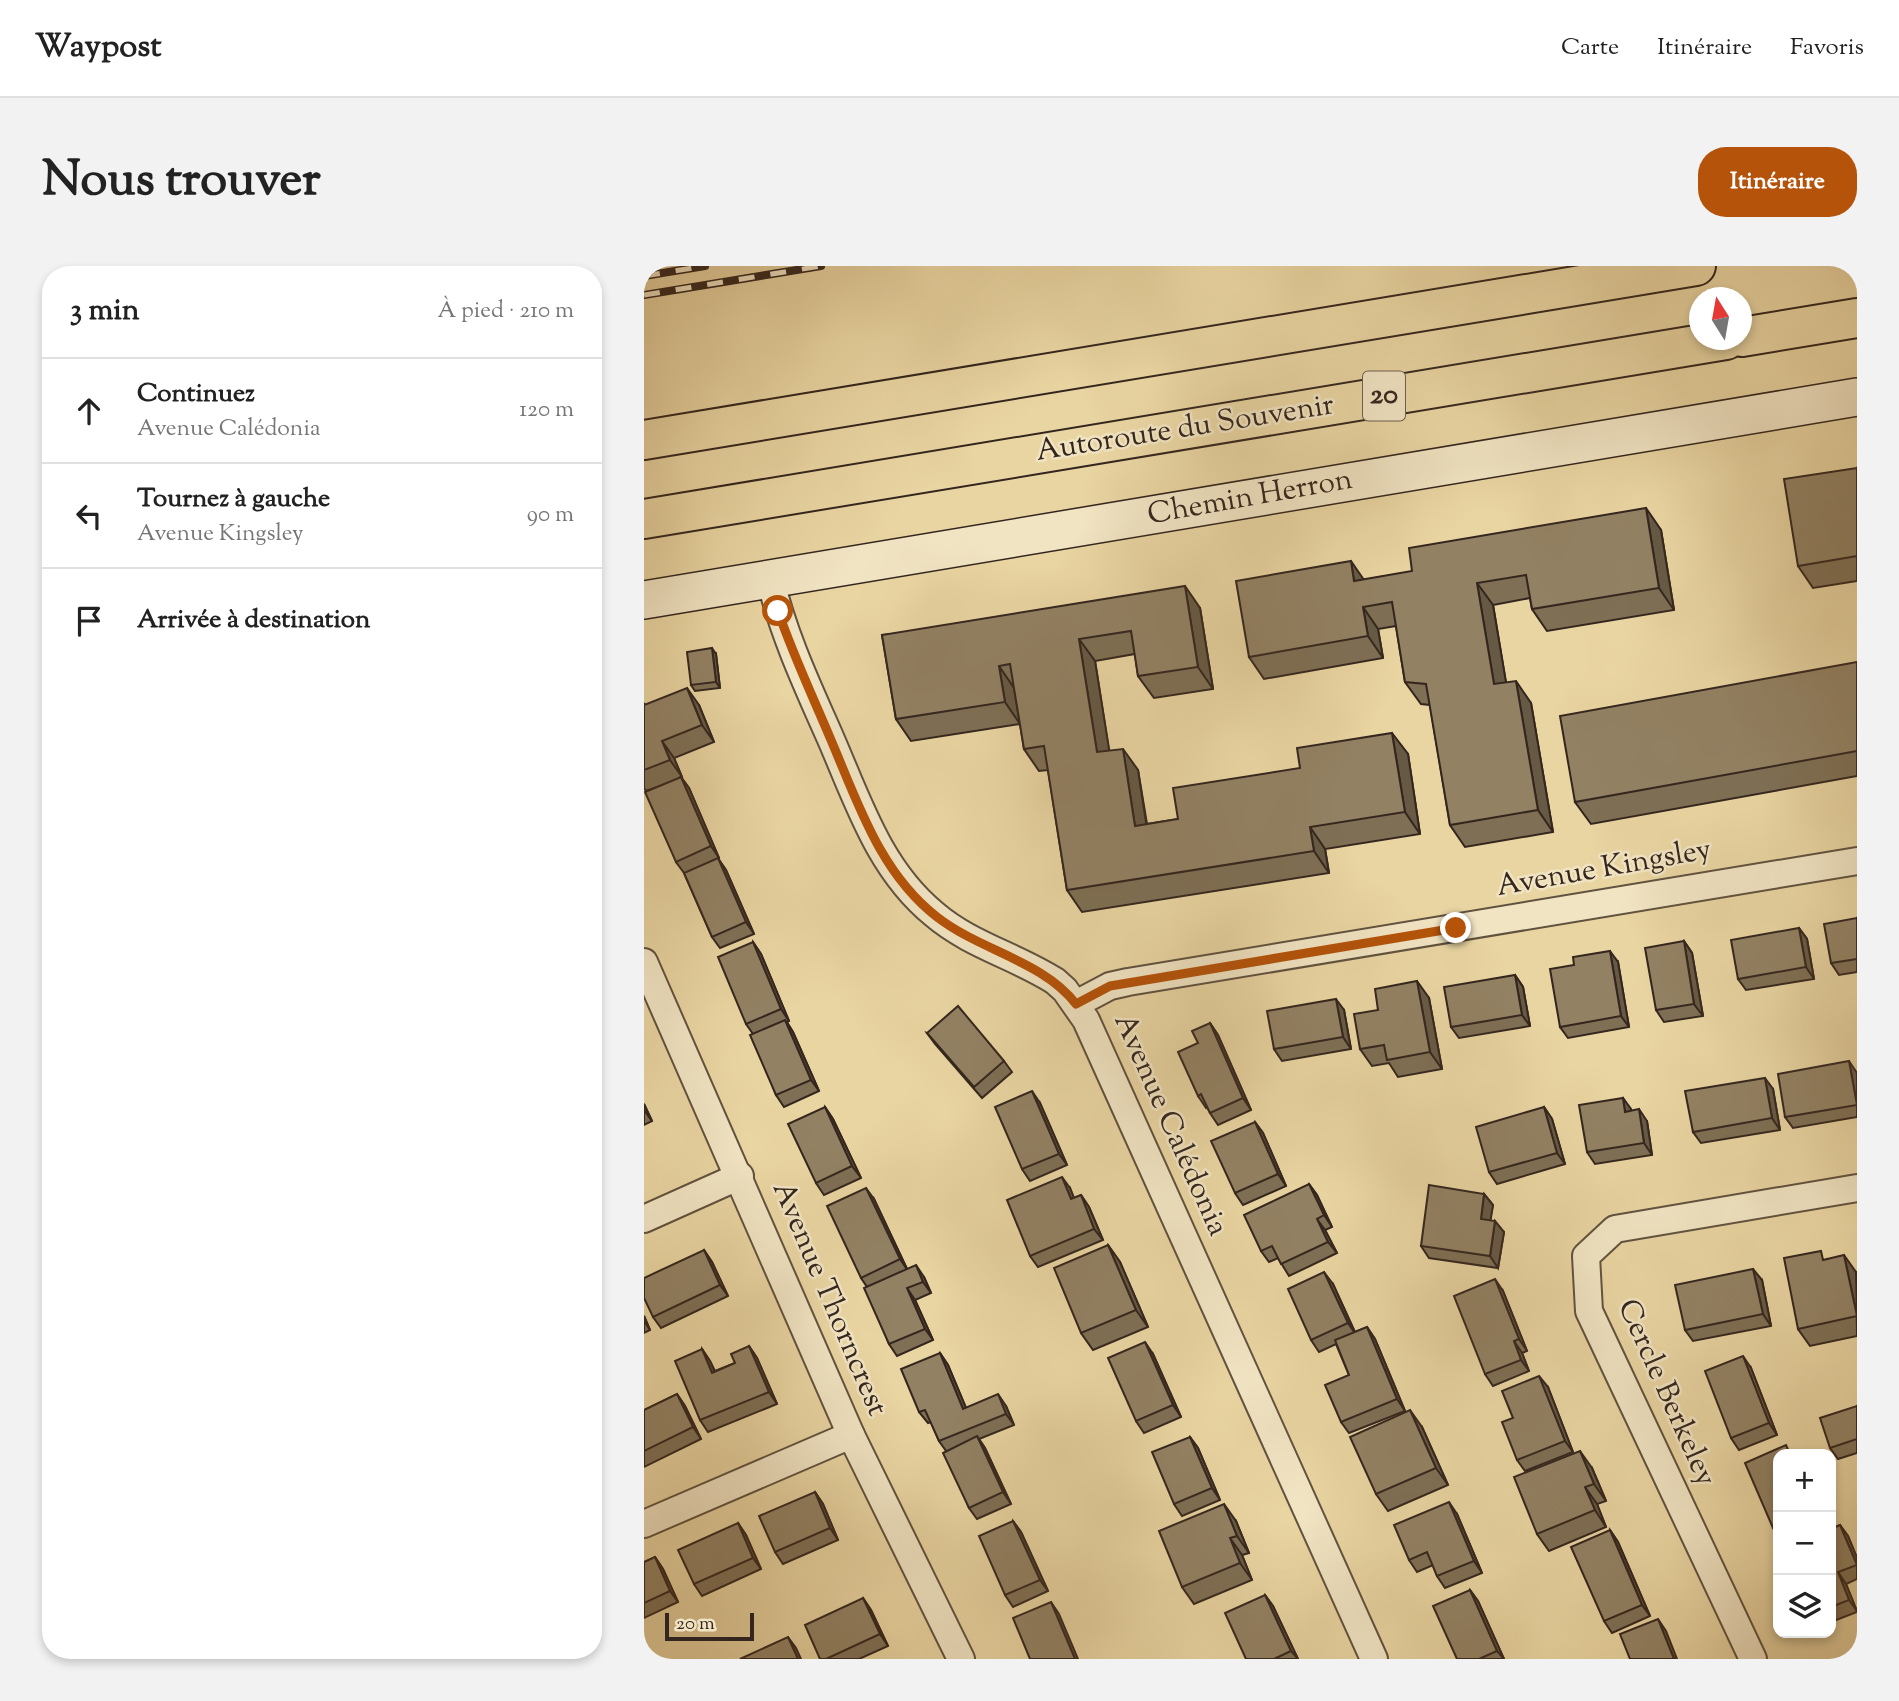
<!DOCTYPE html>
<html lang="fr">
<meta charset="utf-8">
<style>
body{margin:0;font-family:"Sorts Mill Goudy",serif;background:#f2f2f2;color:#222}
.controls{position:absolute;right:21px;bottom:21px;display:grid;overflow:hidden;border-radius:14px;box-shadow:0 4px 10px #0003}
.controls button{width:63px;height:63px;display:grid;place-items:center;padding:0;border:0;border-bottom:2px solid #e0e0e0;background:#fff;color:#222;font:35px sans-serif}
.compass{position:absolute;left:1045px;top:21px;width:63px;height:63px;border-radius:50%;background:#fff;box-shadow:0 4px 10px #0003;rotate:349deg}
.scale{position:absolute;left:21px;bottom:18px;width:89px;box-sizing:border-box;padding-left:7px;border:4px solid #34261e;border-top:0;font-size:19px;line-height:24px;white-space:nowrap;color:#34261e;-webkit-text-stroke:5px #f1e4c3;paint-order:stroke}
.stop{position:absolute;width:21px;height:21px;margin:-16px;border:5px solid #b45309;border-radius:50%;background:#fff}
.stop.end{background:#b45309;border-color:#fff;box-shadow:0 2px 7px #0008}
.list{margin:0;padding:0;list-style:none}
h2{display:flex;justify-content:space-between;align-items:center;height:91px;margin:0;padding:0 28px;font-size:30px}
h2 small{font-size:23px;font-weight:400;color:#767676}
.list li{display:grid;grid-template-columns:46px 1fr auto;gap:21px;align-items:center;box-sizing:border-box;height:105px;padding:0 28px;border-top:2px solid #e0e0e0}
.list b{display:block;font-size:26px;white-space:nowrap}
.list p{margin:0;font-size:23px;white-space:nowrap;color:#767676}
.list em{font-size:23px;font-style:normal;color:#767676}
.icon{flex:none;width:38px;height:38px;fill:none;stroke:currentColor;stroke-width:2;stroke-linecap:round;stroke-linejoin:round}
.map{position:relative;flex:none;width:1213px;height:1393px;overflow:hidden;border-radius:28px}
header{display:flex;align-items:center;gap:42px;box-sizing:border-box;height:98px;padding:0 35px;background:#fff;border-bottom:2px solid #e0e0e0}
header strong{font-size:33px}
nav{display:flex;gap:38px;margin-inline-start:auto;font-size:24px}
.intro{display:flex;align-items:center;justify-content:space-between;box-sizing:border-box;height:168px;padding:0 42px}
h1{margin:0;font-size:49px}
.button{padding:18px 32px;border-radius:28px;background:#b45309;color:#fff;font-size:24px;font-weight:700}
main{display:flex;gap:42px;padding:0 42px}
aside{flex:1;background:#fff;border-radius:28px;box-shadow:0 4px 10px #0003}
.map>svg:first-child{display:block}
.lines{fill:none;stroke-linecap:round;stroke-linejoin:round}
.minor-casing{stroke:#61523f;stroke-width:30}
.secondary-casing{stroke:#34261e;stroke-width:40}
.motorway-casing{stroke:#34261e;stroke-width:42}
.minor{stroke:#f1e4c3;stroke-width:26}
.secondary{stroke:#f1e4c3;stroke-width:37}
.motorway{stroke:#e9d5a2;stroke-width:38}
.rail-casing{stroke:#34261e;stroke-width:8}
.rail{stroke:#f1e4c3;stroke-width:5;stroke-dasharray:16;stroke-linecap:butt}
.wall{fill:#7e6f55;stroke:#34261e;stroke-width:2}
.shaded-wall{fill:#665a45;stroke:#34261e;stroke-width:2}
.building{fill:#928163;stroke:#34261e;stroke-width:2}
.route{stroke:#b45309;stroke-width:9}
.labels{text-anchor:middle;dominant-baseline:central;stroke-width:5;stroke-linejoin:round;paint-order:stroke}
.shield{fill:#f1e4c3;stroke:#6d5f50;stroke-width:2}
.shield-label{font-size:28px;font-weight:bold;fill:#34261e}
.street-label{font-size:30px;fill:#34261e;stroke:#f1e4c3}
</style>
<header>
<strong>Waypost</strong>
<nav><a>Carte</a><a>Itinéraire</a><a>Favoris</a></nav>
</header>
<div class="intro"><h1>Nous trouver</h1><a class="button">Itinéraire</a></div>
<main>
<aside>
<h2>3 min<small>À pied · 210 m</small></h2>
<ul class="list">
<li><svg class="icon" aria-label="ahead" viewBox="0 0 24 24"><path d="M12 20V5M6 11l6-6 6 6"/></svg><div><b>Continuez</b><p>Avenue Calédonia</p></div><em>120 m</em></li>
<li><svg class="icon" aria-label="left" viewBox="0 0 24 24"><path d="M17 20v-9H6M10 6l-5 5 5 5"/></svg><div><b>Tournez à gauche</b><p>Avenue Kingsley</p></div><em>90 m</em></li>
<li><svg class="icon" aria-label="arrive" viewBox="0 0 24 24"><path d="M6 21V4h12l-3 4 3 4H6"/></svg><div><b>Arrivée à destination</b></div></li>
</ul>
</aside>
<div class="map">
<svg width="1213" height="1393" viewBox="0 0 1213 1393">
<rect width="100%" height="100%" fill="#e9d5a2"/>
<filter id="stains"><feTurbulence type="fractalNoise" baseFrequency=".00286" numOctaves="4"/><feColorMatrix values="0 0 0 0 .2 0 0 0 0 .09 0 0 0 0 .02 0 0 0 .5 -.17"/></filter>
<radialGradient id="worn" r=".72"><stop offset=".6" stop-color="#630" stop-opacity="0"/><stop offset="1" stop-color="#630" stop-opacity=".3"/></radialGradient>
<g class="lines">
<defs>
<g id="minor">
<path d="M126,312C139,368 163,419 186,471C214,535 235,603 290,648C326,679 372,690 411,715L421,724L442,754L730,1393"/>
<path d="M0,696L207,1169L317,1393"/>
<path d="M432,738L466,720L484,716L1213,595"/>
<path d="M0,953L96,910"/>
<path d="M0,1258L207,1169"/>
<path d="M1109,1393L945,1045L942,990L971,963L1213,922"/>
</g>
<path id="secondary" d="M0,334L1213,131"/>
<g id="motorway">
<path d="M1098,71L1213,52"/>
<path d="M0,174L1052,0"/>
<path d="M0,253L1082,74"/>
</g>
</defs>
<!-- minor casing -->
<use href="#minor" class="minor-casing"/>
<!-- secondary casing -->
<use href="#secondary" class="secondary-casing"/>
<!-- motorway casing -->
<use href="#motorway" class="motorway-casing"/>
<!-- minor -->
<use href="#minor" class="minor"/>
<!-- secondary -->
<use href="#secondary" class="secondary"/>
<!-- motorway -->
<use href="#motorway" class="motorway"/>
<defs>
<g id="rail">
<path d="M0,10L61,0"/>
<path d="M0,29L177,0"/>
</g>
</defs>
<!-- rail casing -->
<use href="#rail" class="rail-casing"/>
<!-- rail -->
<use href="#rail" class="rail"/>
</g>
<!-- wall -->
<g class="wall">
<path d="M1213,202V315L1169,322L1154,300Z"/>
<path d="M1017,264L1030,344L903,365L888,343L886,332L849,339L862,417L887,437L909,566L821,581L806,559L786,439L777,438L761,416L752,360L734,363L739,392L620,413L605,391L719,314Z"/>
<path d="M556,342L569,423L510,432L494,410L491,388L451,395L465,485L494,504L503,558L534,553L764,488L776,568L681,583L685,607L438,646L423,624L404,504L395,505L380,483L376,458L267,475L252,453L238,369Z"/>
<path d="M72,388L76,422L51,425L47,419Z"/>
<path d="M1213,396V510L947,558L931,536Z"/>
<path d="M0,437L1,439H55L70,476L30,492L38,511H37L45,522L75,592L74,593L82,604L110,668L76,682L68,671L40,607L32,596L22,518L2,525L0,522Z"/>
<path d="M1213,652V706L1195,709L1187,697Z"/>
<path d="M1155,662L1163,673L1170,713L1102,724L1094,713Z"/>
<path d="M1040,675L1048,687L1059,750L1020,756L1012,744Z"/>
<path d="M109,676L117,688L145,755L143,756L149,766L175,825L140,841L132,829L109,768L102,758Z"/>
<path d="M974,696L985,761L924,772L916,761Z"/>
<path d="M871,709L879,721L886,760L815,772L807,761Z"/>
<path d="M785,732L798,803L754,811L745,797L728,800L716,783L734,744Z"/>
<path d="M700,744L707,783L638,795L630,783Z"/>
<path d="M566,757L574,769L607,844L574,859L566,847L563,841L562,842L554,830V777Z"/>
<path d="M283,767L360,795L368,806L338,832L291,778Z"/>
<path d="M1213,807V851L1149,862L1141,851Z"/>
<path d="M1129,823L1136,864L1057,877L1049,866Z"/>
<path d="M979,832L987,845L1003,855L1008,889L951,898L943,886Z"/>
<path d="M396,837L423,899L386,915L378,903Z"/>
<path d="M0,838L8,855L0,859Z"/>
<path d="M181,841L189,853L217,912L180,929L172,917Z"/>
<path d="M900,841L908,853L921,898L853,918L845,906Z"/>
<path d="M611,856L619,867L642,920L599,939L591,927Z"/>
<path d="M665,918L673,929L688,961L681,964L693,987L645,1010L634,992L625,996L617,985Z"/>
<path d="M426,922L430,932L437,929L445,941L459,974L394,1001L386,990Z"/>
<path d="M840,928L849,939L846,954L860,966L854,1002L785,992L777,980Z"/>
<path d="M230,933L263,1003L280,1011L287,1027L271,1034L289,1074L253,1090L245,1078L223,1021L217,1012Z"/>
<path d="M464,979L476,996L504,1061L449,1084L437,1067Z"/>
<path d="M60,984L68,996L84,1030L17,1062L9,1051Z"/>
<path d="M1183,993L1212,1006L1213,1070L1166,1080L1154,1063Z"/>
<path d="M1118,1014L1127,1060L1049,1075L1041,1064Z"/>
<path d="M689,1018L711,1066L723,1061L731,1073L761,1145L705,1167L697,1156L705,1109L692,1078L675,1086L667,1074Z"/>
<path d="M859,1025L883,1085L878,1087L885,1105L849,1120L841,1108Z"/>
<path d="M0,1050L6,1064L0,1067Z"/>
<path d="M105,1080L113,1092L133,1138L64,1166L56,1154L58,1083L66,1095L71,1105L91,1097Z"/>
<path d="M296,1087L304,1099L322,1142L362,1140L370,1159L335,1173L341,1182L367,1238L333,1253L325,1242L302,1185L295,1175L287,1156L284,1157L275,1146Z"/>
<path d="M509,1088L537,1151L500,1167L492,1155Z"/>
<path d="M1107,1102L1133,1169L1095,1184L1087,1172Z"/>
<path d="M904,1121L929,1186L881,1205L873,1194L869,1152Z"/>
<path d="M33,1128L41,1140L57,1173L0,1201V1144Z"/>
<path d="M1213,1140V1187L1194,1193L1186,1182Z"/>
<path d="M778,1161L804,1219L744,1245L732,1228Z"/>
<path d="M546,1171L554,1182L576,1234L538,1250L530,1238Z"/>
<path d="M1134,1188V1268L1129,1262Z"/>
<path d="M948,1202L962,1235L953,1238L962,1261L905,1285L893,1268Z"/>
<path d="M171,1226L179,1238L194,1274L139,1298L131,1286Z"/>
<path d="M813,1248L838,1307L801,1322L793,1310L789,1299L773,1306L765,1294Z"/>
<path d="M369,1255L377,1266L404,1325L369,1341L361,1329Z"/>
<path d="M592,1255L605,1287L598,1289L608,1314L550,1338L538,1321Z"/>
<path d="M94,1257L102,1269L117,1303L58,1330L50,1318Z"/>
<path d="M1196,1259L1204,1270L1213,1292V1313L1202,1318L1213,1346L1187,1356V1263Z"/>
<path d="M966,1264L974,1276L1006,1350L968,1367L960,1355Z"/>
<path d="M11,1291L19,1303L34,1336L0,1352V1296Z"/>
<path d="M826,1324L834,1335L860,1393H813Z"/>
<path d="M621,1329L629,1340L654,1393H602Z"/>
<path d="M219,1332L227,1344L244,1380L215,1393H176Z"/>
</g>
<!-- shaded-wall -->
<g class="shaded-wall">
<path d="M1002,242L1017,264L1030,344L1015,322Z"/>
<path d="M707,295L722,317L710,315Z"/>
<path d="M833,317L849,339L866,440L850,418Z"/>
<path d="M541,320L556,342L569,423L554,401Z"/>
<path d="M719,341L734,363L739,392L724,370Z"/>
<path d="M435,373L451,395L469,508L453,486Z"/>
<path d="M68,382L72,388L76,422L72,416Z"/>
<path d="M355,400L370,422L376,458L361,436Z"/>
<path d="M872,415L887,437L909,566L894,544Z"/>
<path d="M43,422L55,439L70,476L58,459Z"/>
<path d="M748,467L764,488L776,568L761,546Z"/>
<path d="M18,475L30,492L38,511L26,494Z"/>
<path d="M479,483L494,504L506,582L491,560Z"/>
<path d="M37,511L45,522L75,592L67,580Z"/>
<path d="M666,561L681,583L685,607L670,585Z"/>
<path d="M74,592L82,604L110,668L102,656Z"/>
<path d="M1155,662L1163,673L1170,713L1162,701Z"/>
<path d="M1040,675L1048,687L1059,750L1050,738Z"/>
<path d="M109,676L117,688L145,755L137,743Z"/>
<path d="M966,685L974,696L985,761L977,750Z"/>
<path d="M871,709L879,721L886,760L878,749Z"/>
<path d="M773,715L785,732L798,803L786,786Z"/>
<path d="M692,733L700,744L707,783L699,771Z"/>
<path d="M141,754L149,766L175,825L167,814Z"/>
<path d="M566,757L574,769L607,844L599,832Z"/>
<path d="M1205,795L1213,807V839Z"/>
<path d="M1121,812L1129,823L1136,864L1128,852Z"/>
<path d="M388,825L396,837L423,899L415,888Z"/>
<path d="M979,832L987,843L989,857L981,846Z"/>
<path d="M0,838L8,855L0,844Z"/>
<path d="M181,841L189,853L217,912L208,900Z"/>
<path d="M900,841L908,853L921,898L913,887Z"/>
<path d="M995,843L1003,855L1008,889L1000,877Z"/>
<path d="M611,856L619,867L642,920L634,908Z"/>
<path d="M418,911L426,922L435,945L427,933Z"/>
<path d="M665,918L673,929L688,961L680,949Z"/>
<path d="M222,922L230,933L264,1005L256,993Z"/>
<path d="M840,928L849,939L845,964L837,953Z"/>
<path d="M437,929L445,941L459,974L450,963Z"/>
<path d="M673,953L681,964L693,987L684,976Z"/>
<path d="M851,955L860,966L854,1002L846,990Z"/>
<path d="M464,979L476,996L504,1061L492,1044Z"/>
<path d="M60,984L68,996L84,1030L76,1019Z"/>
<path d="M1200,989L1212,1006L1213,1049Z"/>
<path d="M272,999L280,1011L287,1027L279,1016Z"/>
<path d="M1109,1003L1118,1014L1127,1060L1119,1048Z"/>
<path d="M680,1006L689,1018L712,1069L704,1057Z"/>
<path d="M851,1013L859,1025L883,1085L875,1073Z"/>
<path d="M263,1022L271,1034L289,1074L281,1063Z"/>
<path d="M0,1050L6,1064L0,1055Z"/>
<path d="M723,1061L731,1073L761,1145L753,1133Z"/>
<path d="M870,1075L878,1087L885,1105L877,1094Z"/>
<path d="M501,1076L509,1088L537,1151L529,1139Z"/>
<path d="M105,1080L113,1092L133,1138L125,1126Z"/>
<path d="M58,1083L66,1095L76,1118L68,1107Z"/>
<path d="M296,1087L304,1099L327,1154L319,1143Z"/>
<path d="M1099,1090L1107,1102L1133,1169L1125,1157Z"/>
<path d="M895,1110L904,1121L929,1186L921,1175Z"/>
<path d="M33,1128L41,1140L57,1173L49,1161Z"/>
<path d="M354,1128L362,1140L370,1159L362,1148Z"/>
<path d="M766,1144L778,1161L804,1219L792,1202Z"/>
<path d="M333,1170L341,1182L367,1238L359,1226Z"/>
<path d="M546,1171L554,1182L576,1234L568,1222Z"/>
<path d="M936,1185L948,1202L962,1235L950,1218Z"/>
<path d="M941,1221L953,1238L962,1261L951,1244Z"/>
<path d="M171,1226L179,1238L194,1274L186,1262Z"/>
<path d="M805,1236L813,1248L838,1307L830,1295Z"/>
<path d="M580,1238L592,1255L605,1287L593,1270Z"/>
<path d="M369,1255L377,1266L404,1325L396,1314Z"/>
<path d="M94,1257L102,1269L117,1303L109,1292Z"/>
<path d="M1196,1259L1204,1270L1213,1292V1299Z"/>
<path d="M966,1264L974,1276L1006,1350L998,1339Z"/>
<path d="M586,1272L598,1289L608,1314L596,1297Z"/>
<path d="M11,1291L19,1303L34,1336L26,1325Z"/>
<path d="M1194,1306L1202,1318L1213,1345L1205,1334Z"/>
<path d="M826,1324L834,1335L860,1393L853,1385Z"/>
<path d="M621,1329L629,1340L654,1393L647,1385Z"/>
<path d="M219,1332L227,1344L244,1380L236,1368Z"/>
<path d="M407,1336L415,1348L434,1393H431Z"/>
<path d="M1014,1353L1022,1365L1033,1393H1030Z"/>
<path d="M144,1371L152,1382L157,1393H154Z"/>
</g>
<!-- building -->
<g class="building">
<path d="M1213,202V290L1154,300L1140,213Z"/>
<path d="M1002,242L1015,322L888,343L882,309L833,317L850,418L872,415L894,544L806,559L782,418L761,416L748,336L719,341L724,370L605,391L592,315L707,295L710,315L768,305L765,282Z"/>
<path d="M541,320L554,401L494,410L487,365L435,373L453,486L479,483L491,560L534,553L529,522L656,502L653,482L748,467L761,546L666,561L670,585L423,624L400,480L380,483L366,398L355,400L361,436L252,453L238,369Z"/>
<path d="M68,382L72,416L47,419L43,386Z"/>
<path d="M1213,396V485L931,536L916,450Z"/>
<path d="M43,422L58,459L18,475L26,494L0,504V439Z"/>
<path d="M37,511L67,580L32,596L1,526Z"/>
<path d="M74,592L102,656L68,671L40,607Z"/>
<path d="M1213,652V693L1187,697L1180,658Z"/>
<path d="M1155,662L1162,701L1094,713L1087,674Z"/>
<path d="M1040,675L1050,738L1012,744L1001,682Z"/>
<path d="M109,676L137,743L102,758L74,691Z"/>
<path d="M966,685L977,750L916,761L906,703L930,699L929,691Z"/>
<path d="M871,709L878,749L807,761L800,721Z"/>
<path d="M773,715L786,786L743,794L740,779L716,783L710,748L734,744L731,723Z"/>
<path d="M692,733L699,771L630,783L623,745Z"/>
<path d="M314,740L360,795L330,821L283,767Z"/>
<path d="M141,754L167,814L132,829L106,769Z"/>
<path d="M566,757L599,832L566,847L557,828L554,830L534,786L554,777L548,765Z"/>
<path d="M1205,795L1213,839L1141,851L1134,808Z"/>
<path d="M1121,812L1128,852L1049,866L1041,825Z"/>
<path d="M388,825L415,888L378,903L351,841Z"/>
<path d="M979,832L981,846L995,843L1000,877L943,886L935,839Z"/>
<path d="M181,841L208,900L172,917L144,858Z"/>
<path d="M900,841L913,887L845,906L832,861Z"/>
<path d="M611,856L634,908L591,927L567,875Z"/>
<path d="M418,911L427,933L437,929L450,963L386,990L363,934Z"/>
<path d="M665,918L680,949L673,953L684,976L637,998L628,980L617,985L600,949Z"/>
<path d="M785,919L840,928L837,953L851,955L846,990L777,980Z"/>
<path d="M222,922L256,993L217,1012L183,940Z"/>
<path d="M464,979L492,1044L437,1067L410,1002Z"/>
<path d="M60,984L76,1019L9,1051L0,1032V1012Z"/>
<path d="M1177,985L1179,994L1200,989L1213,1050L1154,1063L1140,992Z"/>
<path d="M272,999L279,1016L263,1022L281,1063L245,1078L220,1022Z"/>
<path d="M1109,1003L1119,1048L1041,1064L1031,1019Z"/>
<path d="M680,1006L704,1057L667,1074L644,1023Z"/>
<path d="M851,1013L875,1073L870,1075L877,1094L841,1108L810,1030Z"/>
<path d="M723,1061L753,1133L697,1156L681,1119L705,1109L691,1074Z"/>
<path d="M501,1076L529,1139L492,1155L464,1092Z"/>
<path d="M105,1080L125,1126L56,1154L31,1095L58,1083L68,1107L91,1097L87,1088Z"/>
<path d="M296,1087L319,1143L354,1128L362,1148L295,1175L281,1144L275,1146L257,1103Z"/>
<path d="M1099,1090L1125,1157L1087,1172L1061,1105Z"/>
<path d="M895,1110L921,1175L873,1194L858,1156L869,1152L858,1125Z"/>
<path d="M33,1128L49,1161L0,1185V1144Z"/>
<path d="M1213,1140V1173L1186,1182L1176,1152Z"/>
<path d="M766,1144L792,1202L732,1228L706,1171Z"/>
<path d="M333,1170L359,1226L325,1242L299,1187Z"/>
<path d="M546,1171L568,1222L530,1238L508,1186Z"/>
<path d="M1142,1179L1146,1188H1134V1259L1129,1262L1101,1197Z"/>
<path d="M936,1185L950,1218L941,1221L951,1244L893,1268L870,1211Z"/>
<path d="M171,1226L186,1262L131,1286L115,1250Z"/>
<path d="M805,1236L830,1295L793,1310L783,1286L765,1294L750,1259Z"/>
<path d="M580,1238L593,1270L586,1272L596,1297L538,1321L515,1265Z"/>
<path d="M369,1255L396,1314L361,1329L335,1270Z"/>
<path d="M94,1257L109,1292L50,1318L34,1284Z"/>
<path d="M1196,1259L1213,1299L1194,1306L1205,1334L1187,1341V1263Z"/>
<path d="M966,1264L998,1339L960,1355L927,1281Z"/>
<path d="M11,1291L26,1325L0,1337V1296Z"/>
<path d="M826,1324L853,1385L835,1393H813L789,1340Z"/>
<path d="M621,1329L647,1385L630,1393H602L581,1347Z"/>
<path d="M219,1332L236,1368L182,1393H176L161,1359Z"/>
<path d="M407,1336L431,1393H386L369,1352Z"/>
<path d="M1014,1353L1030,1393H986L976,1368Z"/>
<path d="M144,1371L154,1393H96Z"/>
</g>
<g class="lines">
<!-- route -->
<path class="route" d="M134,345C149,389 169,431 187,474C214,537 236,607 293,651C337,685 399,695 432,738L466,720L812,662"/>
</g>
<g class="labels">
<!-- shield labels -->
<rect class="shield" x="719" y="105.5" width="42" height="49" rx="5"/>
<g class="shield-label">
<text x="740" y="130">20</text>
</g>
<!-- street labels -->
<g class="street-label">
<text transform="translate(541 163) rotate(-9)">Autoroute du Souvenir</text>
<text transform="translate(606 232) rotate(-10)">Chemin Herron</text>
<text transform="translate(960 603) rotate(-10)">Avenue Kingsley</text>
<text transform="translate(526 859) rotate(66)">Avenue Calédonia</text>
<text transform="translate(185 1033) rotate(67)">Avenue Thorncrest</text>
<text transform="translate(1022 1127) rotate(66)">Cercle Berkeley</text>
</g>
</g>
<rect width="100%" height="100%" filter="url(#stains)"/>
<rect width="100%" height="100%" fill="url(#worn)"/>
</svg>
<div class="controls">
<button>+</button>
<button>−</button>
<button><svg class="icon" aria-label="layers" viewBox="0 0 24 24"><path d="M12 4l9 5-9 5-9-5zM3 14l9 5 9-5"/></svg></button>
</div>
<svg class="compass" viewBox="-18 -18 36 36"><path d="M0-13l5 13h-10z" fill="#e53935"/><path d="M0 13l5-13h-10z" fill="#767676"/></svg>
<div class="scale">20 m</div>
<div class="stop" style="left:134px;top:345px"></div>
<div class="stop end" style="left:812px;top:662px"></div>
</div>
</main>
